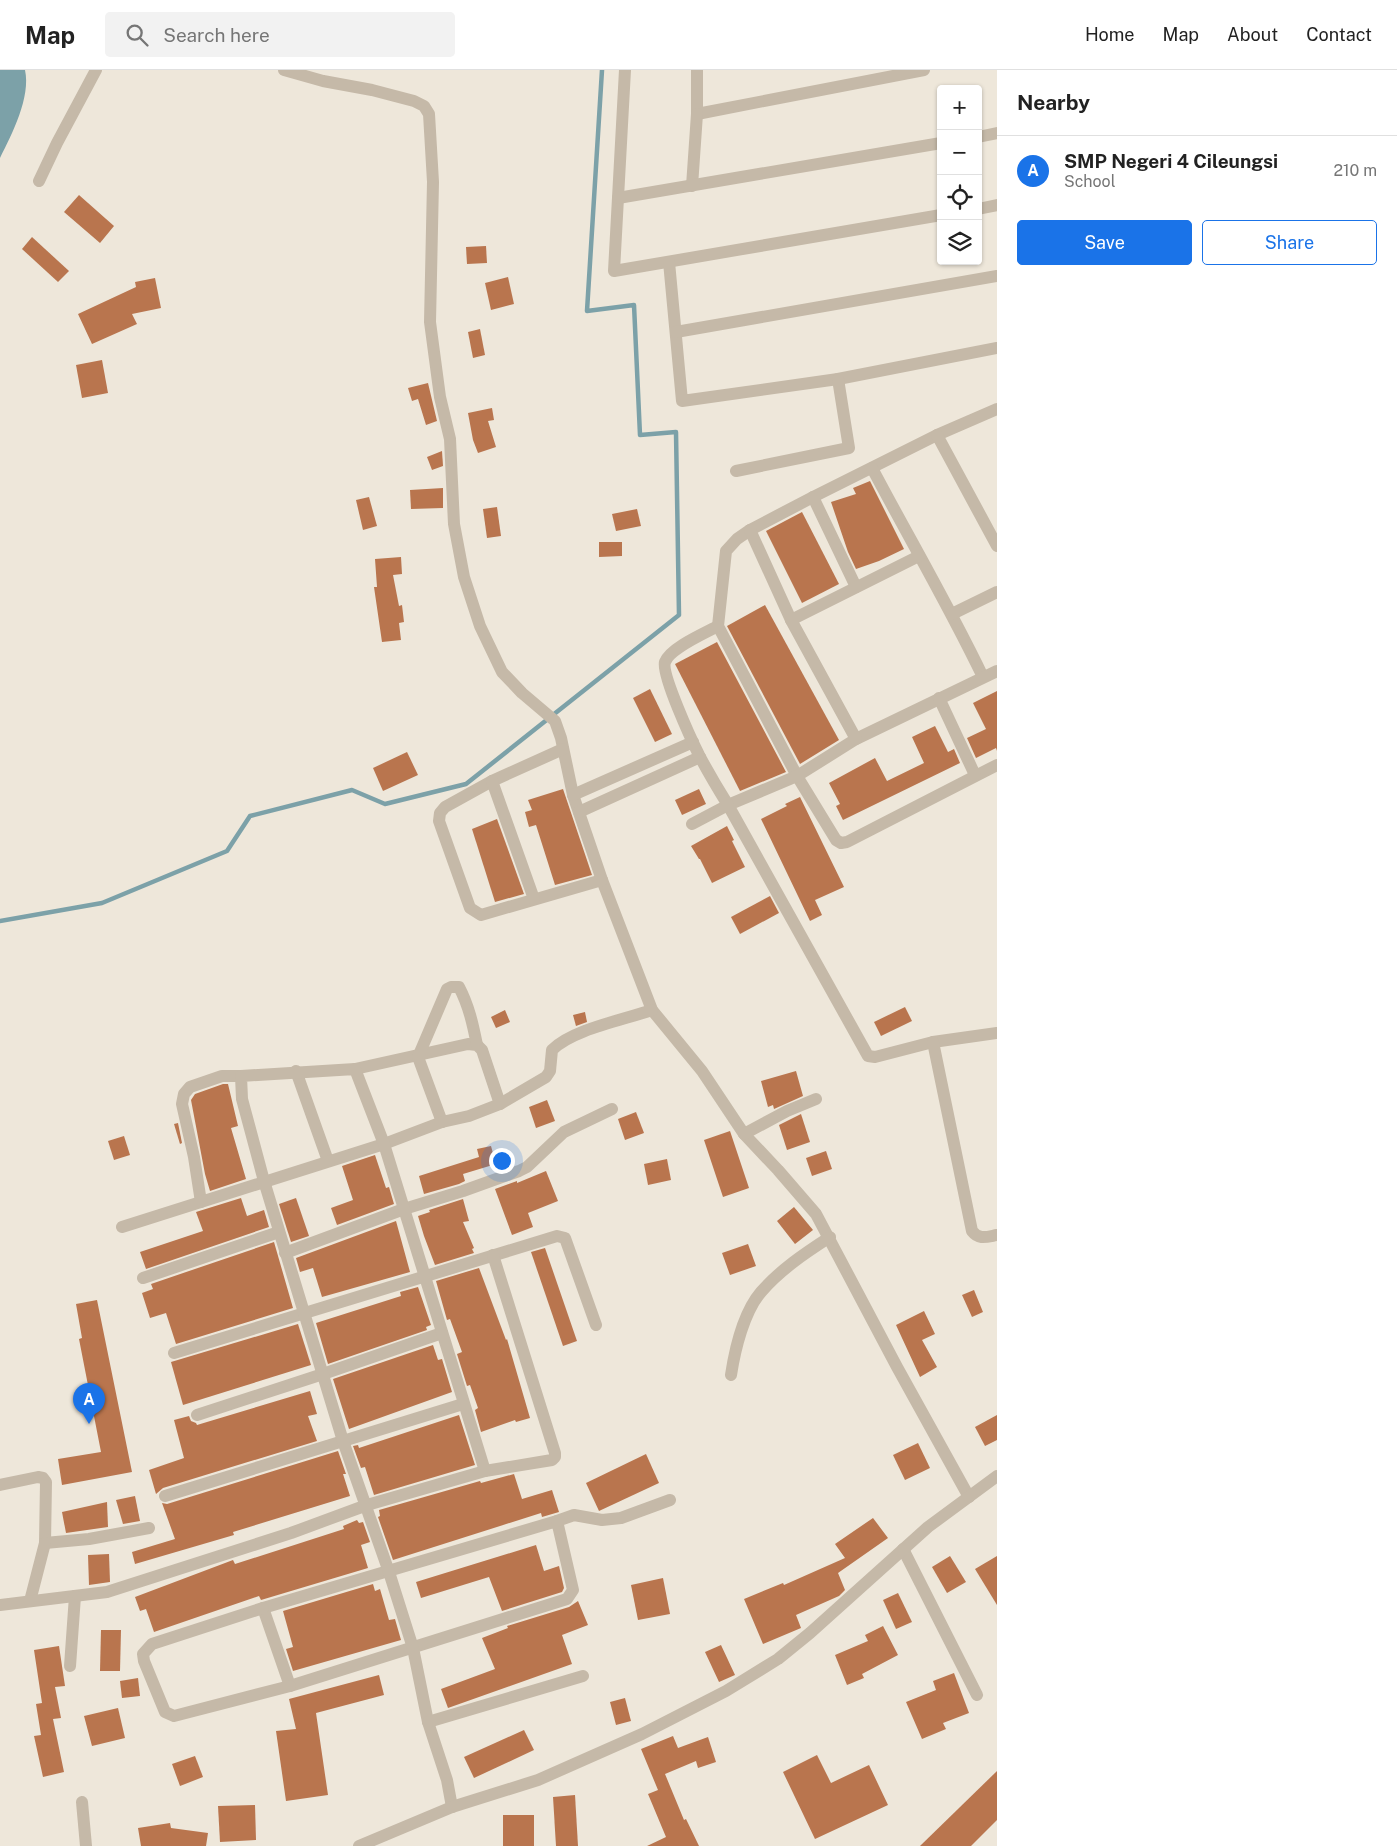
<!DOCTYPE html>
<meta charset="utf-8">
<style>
body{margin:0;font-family:"Public Sans",sans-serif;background:#f2f2f2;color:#222}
.controls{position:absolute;right:15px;top:15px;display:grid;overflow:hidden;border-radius:5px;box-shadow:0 1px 4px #0004}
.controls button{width:45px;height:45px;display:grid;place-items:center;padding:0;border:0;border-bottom:1px solid #e0e0e0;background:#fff;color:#222;font:25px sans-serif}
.you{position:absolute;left:501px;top:1090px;width:18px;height:18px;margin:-12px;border:4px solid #fff;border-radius:50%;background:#1a73e8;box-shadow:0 0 0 8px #1a73e833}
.badge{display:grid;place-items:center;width:32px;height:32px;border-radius:50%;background:#1a73e8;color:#fff;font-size:16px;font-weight:700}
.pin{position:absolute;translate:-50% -41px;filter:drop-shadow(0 1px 2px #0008)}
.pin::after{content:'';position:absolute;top:26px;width:18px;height:15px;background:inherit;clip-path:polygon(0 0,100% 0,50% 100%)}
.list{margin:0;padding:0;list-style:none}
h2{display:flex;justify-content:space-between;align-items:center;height:65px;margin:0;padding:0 20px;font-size:21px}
h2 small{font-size:16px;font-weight:400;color:#767676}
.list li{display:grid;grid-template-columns:32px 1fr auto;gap:15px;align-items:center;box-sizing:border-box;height:70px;padding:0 20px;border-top:1px solid #e0e0e0}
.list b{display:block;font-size:19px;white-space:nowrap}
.list p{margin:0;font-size:16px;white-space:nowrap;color:#767676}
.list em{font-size:16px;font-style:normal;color:#767676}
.actions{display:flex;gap:10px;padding:15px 20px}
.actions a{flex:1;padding:11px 0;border:1px solid #1a73e8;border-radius:5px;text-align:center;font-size:18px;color:#1a73e8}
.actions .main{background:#1a73e8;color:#fff}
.icon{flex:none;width:28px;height:28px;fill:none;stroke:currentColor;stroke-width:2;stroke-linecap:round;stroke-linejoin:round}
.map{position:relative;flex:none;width:997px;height:1776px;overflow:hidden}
header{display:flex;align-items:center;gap:30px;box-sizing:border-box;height:70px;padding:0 25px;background:#fff;border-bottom:1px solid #e0e0e0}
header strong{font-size:24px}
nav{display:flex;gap:28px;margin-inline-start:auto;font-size:18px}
.search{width:350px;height:45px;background:#f2f2f2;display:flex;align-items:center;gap:12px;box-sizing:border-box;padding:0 18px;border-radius:5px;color:#767676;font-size:19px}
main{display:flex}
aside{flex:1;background:#fff}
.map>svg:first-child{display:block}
.water{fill:#7ca1a8}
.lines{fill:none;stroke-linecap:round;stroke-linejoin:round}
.stream{stroke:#7ca1a8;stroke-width:4.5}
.building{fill:#b9754e}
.street{stroke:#c5b9a8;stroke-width:12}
</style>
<header>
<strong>Map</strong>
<div class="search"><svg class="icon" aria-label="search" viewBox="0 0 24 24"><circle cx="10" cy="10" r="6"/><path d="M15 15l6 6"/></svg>Search here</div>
<nav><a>Home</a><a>Map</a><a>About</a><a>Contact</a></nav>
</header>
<main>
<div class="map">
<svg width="997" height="1776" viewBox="0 0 997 1776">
<rect width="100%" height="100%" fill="#eee7da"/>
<!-- water -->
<path class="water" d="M0,0H25C31,27 12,64 0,88Z"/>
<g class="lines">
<!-- stream -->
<path class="stream" d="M0,851L102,833L227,781L250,746L352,720L385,734L466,714L679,545L676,362L640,365L634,235L587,241L602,0"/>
</g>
<!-- building -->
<g class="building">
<path d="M79,125L114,156L100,173L64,142Z"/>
<path d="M32,167L69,201L58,212L22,179Z"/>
<path d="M486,176L487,193L467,194L466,177Z"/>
<path d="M508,207L514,234L491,240L485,213Z"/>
<path d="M155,208L161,238L132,244L137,254L92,274L78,244L136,217L135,212Z"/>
<path d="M480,259L485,285L473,288L468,262Z"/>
<path d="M102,290L108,323L82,328L76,295Z"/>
<path d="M428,313L437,351L426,355L418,329L412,331L408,318Z"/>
<path d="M492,338L494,350L488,351L496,377L478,383L473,370L468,343Z"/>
<path d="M442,381L443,396L432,400L427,387Z"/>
<path d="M870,411L904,479L879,491L856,499L848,482L831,432L856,424L853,418Z"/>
<path d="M443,418V438L411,439L410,420Z"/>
<path d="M369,427L377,456L363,460L356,430Z"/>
<path d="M497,437L501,466L487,468L483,439Z"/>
<path d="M637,439L641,456L616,461L612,444Z"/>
<path d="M802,442L839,514L802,533L766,461Z"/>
<path d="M599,472H622V486L599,487Z"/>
<path d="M401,487L402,504L393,505L399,536L402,535L404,552L399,553L401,570L382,572L374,517H377L375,489Z"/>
<path d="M765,535L839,670L800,694L727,556Z"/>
<path d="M717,572L786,702L740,721L675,594Z"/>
<path d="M650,619L672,664L655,672L633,628Z"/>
<path d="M997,621V681L996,678L976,688L967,668L986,659L973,633Z"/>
<path d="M935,656L948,682L954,679L960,693L843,750L836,736L840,734L829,713L875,688L887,711L924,693L912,667Z"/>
<path d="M407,682L418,705L383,721L373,698Z"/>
<path d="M563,719L592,805L555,815L536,755L529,757L525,742L532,740L528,730Z"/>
<path d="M699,719L706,734L682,745L675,730Z"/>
<path d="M800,727L844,817L815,830L822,845L810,851L761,749L787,736L785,734Z"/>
<path d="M497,749L524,824L495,832L472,759Z"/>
<path d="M727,756L734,770L732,771L745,797L712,813L700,789H699L691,776Z"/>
<path d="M770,826L779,843L740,864L731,847Z"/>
<path d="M905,937L912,951L881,966L874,952Z"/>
<path d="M505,940L510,952L496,958L491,947Z"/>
<path d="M585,942L587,952L576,956L573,945Z"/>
<path d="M796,1001L803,1026L774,1039L773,1035L768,1037L761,1011Z"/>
<path d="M223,1014H228L238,1056L231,1058L246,1109L210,1121L205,1104L191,1030L195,1024Z"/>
<path d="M547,1030L555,1051L536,1058L529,1037Z"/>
<path d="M636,1042L644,1063L625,1070L618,1049Z"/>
<path d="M801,1044L810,1072L787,1080L779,1055Z"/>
<path d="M178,1053L182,1073L180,1074L174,1054Z"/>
<path d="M730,1061L749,1118L723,1127L704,1070Z"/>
<path d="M124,1066L130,1085L114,1090L108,1071Z"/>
<path d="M491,1076L496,1094L463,1104L465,1111L459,1114L424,1124L419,1106L479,1087L477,1079Z"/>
<path d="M826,1081L832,1099L812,1106L806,1088Z"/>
<path d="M375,1085L386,1118L389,1117L394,1134L337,1155L331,1138L353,1130L342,1096Z"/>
<path d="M667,1089L671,1110L648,1115L644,1094Z"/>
<path d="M546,1101L558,1131L528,1143L533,1157L512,1165L495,1119L517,1111V1113Z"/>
<path d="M241,1128L247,1146L264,1140L269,1157L146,1199L140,1182L203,1161L196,1142Z"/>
<path d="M296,1128L309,1166L291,1172L279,1134Z"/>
<path d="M463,1129L469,1151L463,1152L474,1178L472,1179L474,1183L435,1195L424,1166L418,1146L430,1142L429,1140Z"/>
<path d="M794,1137L813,1160L795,1174L777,1151Z"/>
<path d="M396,1151L410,1202L322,1227L313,1198L300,1202L296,1188Z"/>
<path d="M274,1172L293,1238L176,1274L166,1243L150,1248L142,1223L153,1219L151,1214Z"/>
<path d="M748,1174L756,1196L730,1205L722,1183Z"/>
<path d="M545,1178L577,1271L563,1276L531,1182Z"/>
<path d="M479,1198L506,1270L507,1269L530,1348L516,1352L515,1350L481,1362L475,1340L478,1338L470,1315L467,1316L457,1284L462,1282L450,1249L447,1250L436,1211Z"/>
<path d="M418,1217L431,1255L426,1257L427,1260L328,1294L316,1253L401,1226L400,1222Z"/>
<path d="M974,1220L983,1242L972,1247L962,1225Z"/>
<path d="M97,1230L132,1402L62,1415L58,1389L101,1382L79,1269L82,1268L76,1234Z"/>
<path d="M924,1241L935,1264L922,1270L937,1297L920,1307L896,1255Z"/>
<path d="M298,1254L311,1295L183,1335L171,1292Z"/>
<path d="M433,1275L438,1290L442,1289L452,1322L349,1359L333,1309Z"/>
<path d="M310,1321L317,1344L308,1346L317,1371L163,1418L156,1424L149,1400L184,1388L174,1350L189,1346L191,1351L196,1353L197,1355Z"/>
<path d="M459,1345L475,1395L374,1425L365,1397L361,1398L353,1376L358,1375L359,1378Z"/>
<path d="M997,1345V1370L985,1376L975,1357Z"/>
<path d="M918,1373L930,1398L905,1410L893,1385Z"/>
<path d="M338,1381L346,1404H343L350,1426L233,1462L234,1465L135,1494L132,1482L175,1469L162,1433L167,1434Z"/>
<path d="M646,1384L659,1413L599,1441L586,1413Z"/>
<path d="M514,1404L522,1429L552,1420L559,1442L542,1447L541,1443L393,1490L378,1447L380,1446L379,1440L480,1411L481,1413Z"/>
<path d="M135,1426L140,1451L123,1454L116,1430Z"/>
<path d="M107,1432L108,1457L66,1463L62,1442Z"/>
<path d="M873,1448L888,1468L838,1503L845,1520L839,1526L796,1545L801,1558L763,1574L744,1529L783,1513L784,1515L845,1488L835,1474Z"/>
<path d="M357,1450L359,1453L363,1452L370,1472L361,1475L368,1498L261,1530L259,1526L154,1562L146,1539L140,1541L135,1527L233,1490L235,1494L344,1459L343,1456Z"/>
<path d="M536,1475L544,1501L559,1496L564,1518L562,1522L502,1541L489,1507L421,1528L416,1512Z"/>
<path d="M109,1484L110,1512L89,1515L88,1485Z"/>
<path d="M950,1486L966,1512L947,1523L932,1497Z"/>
<path d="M997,1486V1535L975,1499Z"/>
<path d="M663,1508L670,1544L638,1550L631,1515Z"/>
<path d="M373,1514L375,1521L380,1519L389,1550L395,1549L401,1570L293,1601L286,1579L293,1577L283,1541Z"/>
<path d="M898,1523L912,1552L896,1559L883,1530Z"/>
<path d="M578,1531L588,1555L562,1565L572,1594L448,1638L441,1619L495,1599L482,1568L508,1558L507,1556L569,1537Z"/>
<path d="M883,1556L898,1585L862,1604L864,1608L847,1615L835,1585L868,1571L865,1565Z"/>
<path d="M101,1560H121L120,1601H100Z"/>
<path d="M721,1575L735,1605L719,1612L705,1582Z"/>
<path d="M59,1576L65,1616L55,1617L61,1648L53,1649L64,1702L43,1707L34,1666L41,1665L36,1634L42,1633L34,1580Z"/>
<path d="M954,1603L969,1643L943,1653L946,1659L922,1669L906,1632L936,1620L933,1611Z"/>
<path d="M379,1605L384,1625L316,1643L328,1725L286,1731L276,1661L296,1659L289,1629Z"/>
<path d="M138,1608L140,1626L122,1628L120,1611Z"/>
<path d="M625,1628L631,1651L616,1655L610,1632Z"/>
<path d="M118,1638L125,1668L92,1676L84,1646Z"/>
<path d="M524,1660L534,1680L474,1708L464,1687Z"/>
<path d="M673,1666L678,1678L708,1667L716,1692L698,1698L696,1691L665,1704L684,1750L686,1749L699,1776H647L666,1767L648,1724L658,1720L641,1679Z"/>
<path d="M817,1685L831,1713L869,1695L888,1735L815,1769L783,1702Z"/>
<path d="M195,1686L203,1707L180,1716L172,1694Z"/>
<path d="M997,1701V1750L971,1776H920Z"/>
<path d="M575,1725L578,1776H556L553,1727Z"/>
<path d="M255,1735L256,1770L220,1772L218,1736Z"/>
<rect x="503" y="1745" width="31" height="31"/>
<path d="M170,1753L171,1758L208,1763L206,1776H141L138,1758Z"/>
</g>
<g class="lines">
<!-- street -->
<g class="street">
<path d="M284,0L323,11L372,20L414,31L424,36L429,44L433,112L430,252L440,327L450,369L454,454L464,507L480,556L502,602L522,623L555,651L561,668L573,725L602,810L652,940L702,1001L744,1064L778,1100L816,1144L897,1297L969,1427"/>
<path d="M625,0L614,201L941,145"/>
<path d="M697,0V44L924,0"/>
<path d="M978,67L997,63"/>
<path d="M39,111L57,73L96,0"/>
<path d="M692,116L697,44"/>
<path d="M618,128L941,73"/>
<path d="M978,139L997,135"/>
<path d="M669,192L682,331L838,309L997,278"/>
<path d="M676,262L997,206"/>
<path d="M997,339L937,365L813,427L750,460L737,469L726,481L718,556L797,706L836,770L841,773L847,772L997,695"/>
<path d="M937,365L997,476"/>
<path d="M872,398C909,468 949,536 983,607"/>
<path d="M736,401L849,378L838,309"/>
<path d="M813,427L856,517"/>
<path d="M750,460L791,550"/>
<path d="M952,544L997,522"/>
<path d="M997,601L856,669L797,706L728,735L868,986L875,987L933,972L997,963"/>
<path d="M939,628L975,705"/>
<path d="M856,669L791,550L919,486"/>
<path d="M563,679L492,711L445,737L440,743L439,751L470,838L481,845L602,810"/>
<path d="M492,711L534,829"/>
<path d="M573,725L693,672"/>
<path d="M579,742L700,687"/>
<path d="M692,754L728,735C718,719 708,702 699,685C692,671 661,604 665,592C670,578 705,563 718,556"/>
<path d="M933,972L972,1161C979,1170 986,1167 997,1165"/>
<path d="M355,999L468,974L477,975L482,980L500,1034"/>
<path d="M296,1001L328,1091"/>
<path d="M442,1052L418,987L447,919L451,917H459C469,936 473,955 477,975"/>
<path d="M744,1064L787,1041L816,1029"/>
<path d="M201,1132L194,1087L182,1034L184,1024L190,1017L222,1006H241"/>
<path d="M122,1157L384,1074L442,1052L469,1046L500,1034L546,1007L550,1001L552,980C573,959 624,950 652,940"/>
<path d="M285,1183L404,1139L463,1121L519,1101L527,1097L564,1062L612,1039"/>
<path d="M143,1208L279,1162"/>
<path d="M174,1283L557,1166L565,1168L596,1255"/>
<path d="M731,1305C735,1279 744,1242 761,1222C780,1200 805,1183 830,1167"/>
<path d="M197,1345L323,1304L442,1263"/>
<path d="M485,1401L552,1390L555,1387V1383L493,1185"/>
<path d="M0,1415L38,1407L43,1408L46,1412L45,1473L89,1469L149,1458"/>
<path d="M165,1426L463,1334"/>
<path d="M557,1451L573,1520L567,1529L290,1616L263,1538Z"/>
<path d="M557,1451L574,1445L602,1450L621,1448L670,1430"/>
<path d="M903,1479L977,1625"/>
<path d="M30,1531L45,1473"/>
<path d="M0,1535L107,1522L291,1463L367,1435L485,1401L384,1074L355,999L241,1006L242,1029L264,1111L343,1371L389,1502L413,1578L428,1652L447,1710L452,1737"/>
<path d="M263,1538L152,1574L143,1584L144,1591L165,1642L174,1646L290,1616"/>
<path d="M70,1596L75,1526"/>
<path d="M428,1652L583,1606"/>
<path d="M82,1732L86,1776"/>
<path d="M359,1776L452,1737L538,1710L642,1664L726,1621L778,1589L810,1563L928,1457L997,1406"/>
</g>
</g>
</svg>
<div class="controls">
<button>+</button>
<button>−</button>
<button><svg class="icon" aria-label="locate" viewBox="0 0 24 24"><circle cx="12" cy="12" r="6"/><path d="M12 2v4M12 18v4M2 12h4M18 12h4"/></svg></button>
<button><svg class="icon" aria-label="layers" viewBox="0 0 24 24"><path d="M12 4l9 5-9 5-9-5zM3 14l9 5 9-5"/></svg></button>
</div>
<div class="you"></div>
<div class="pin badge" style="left:89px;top:1354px">A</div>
</div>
<aside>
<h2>Nearby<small></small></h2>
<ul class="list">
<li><span class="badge">A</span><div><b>SMP Negeri 4 Cileungsi</b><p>School</p></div><em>210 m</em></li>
</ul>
<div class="actions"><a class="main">Save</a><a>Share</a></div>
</aside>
</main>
